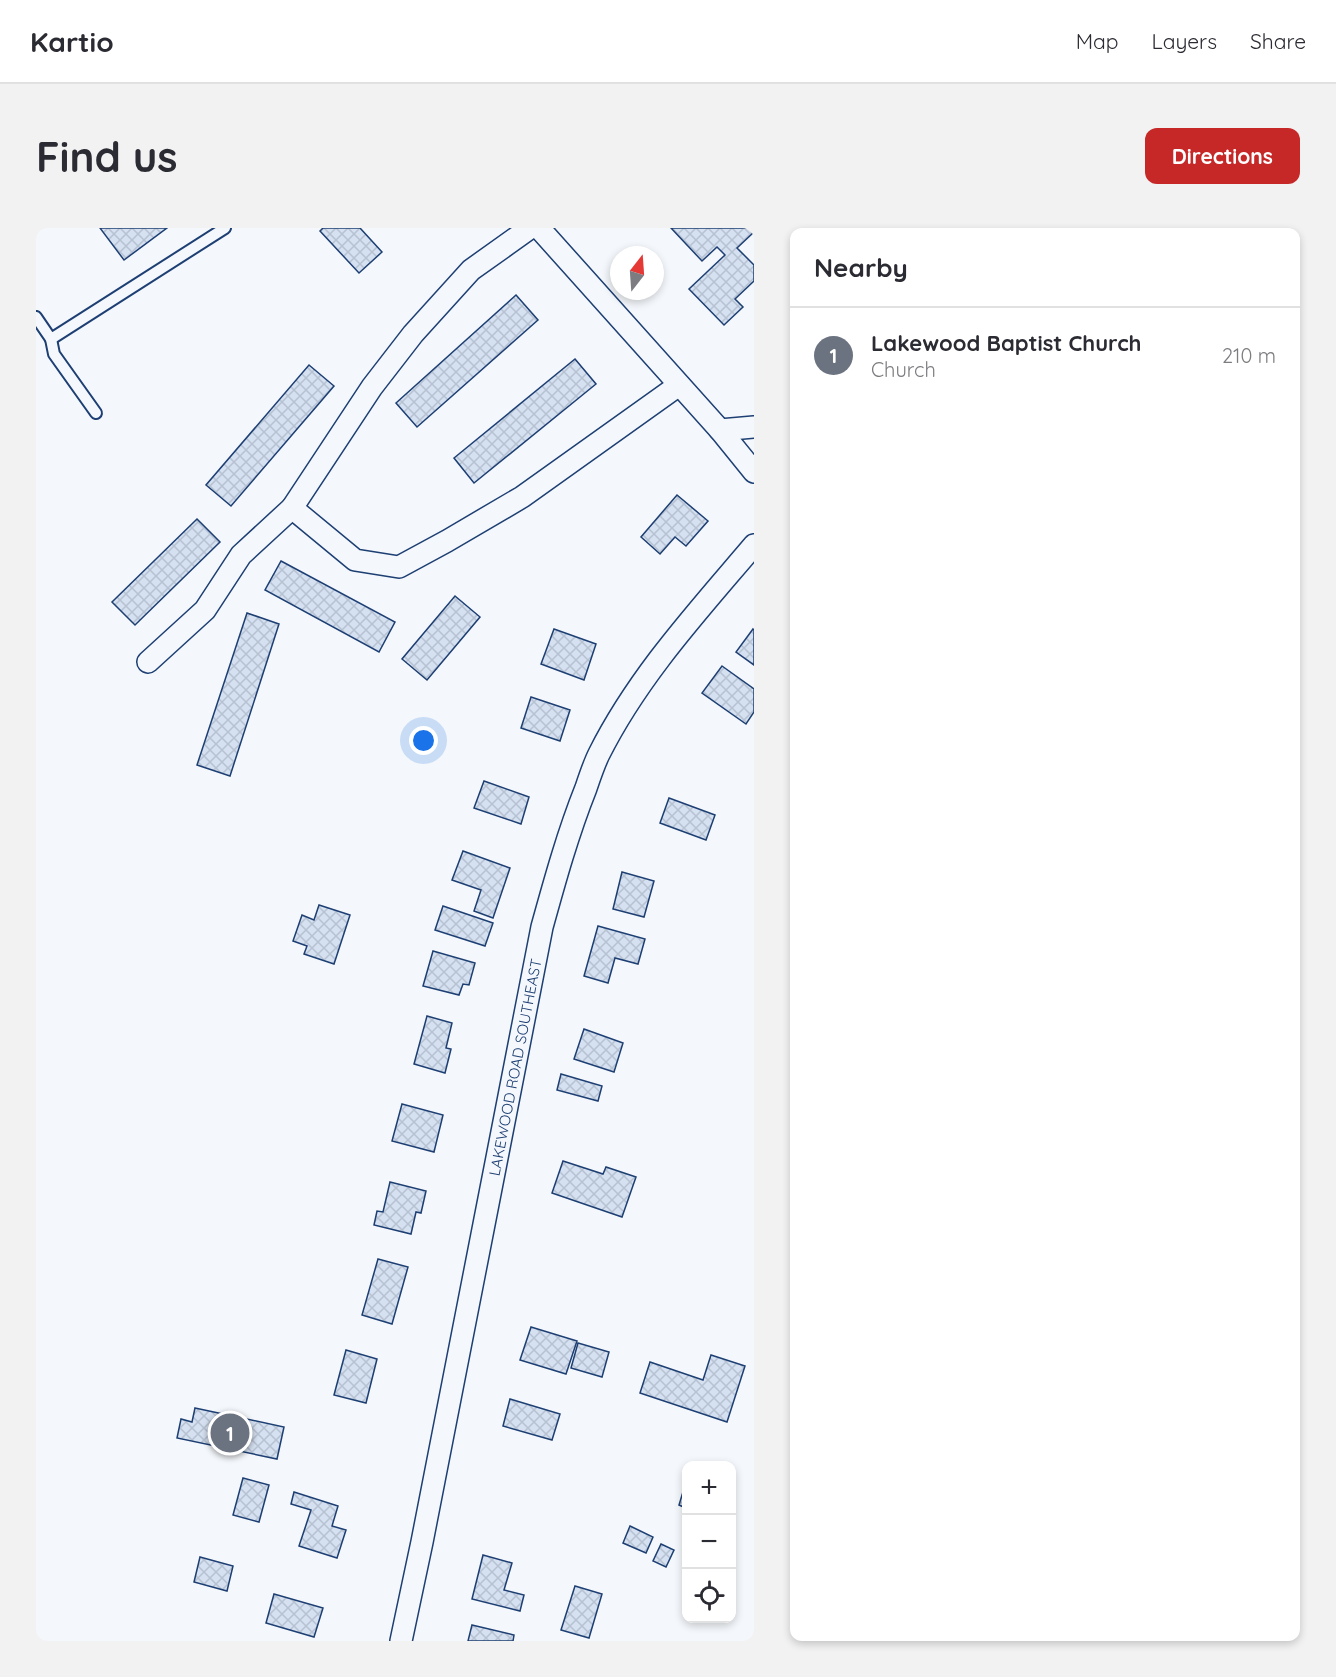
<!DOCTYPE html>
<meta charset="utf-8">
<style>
body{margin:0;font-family:Quicksand,sans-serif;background:#f2f2f3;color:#2b2b33}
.controls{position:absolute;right:18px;bottom:18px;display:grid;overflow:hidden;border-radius:12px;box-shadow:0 3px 9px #0003}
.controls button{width:54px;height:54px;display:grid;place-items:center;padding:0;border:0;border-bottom:2px solid #e1e1e2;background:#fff;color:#2b2b33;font:30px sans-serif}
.compass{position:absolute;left:574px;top:18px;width:54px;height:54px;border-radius:50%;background:#fff;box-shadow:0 3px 9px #0003;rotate:17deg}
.you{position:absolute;left:388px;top:513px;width:21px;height:21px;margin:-15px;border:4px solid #fff;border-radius:50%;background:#1a73e8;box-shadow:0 0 0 9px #1a73e833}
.badge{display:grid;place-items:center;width:39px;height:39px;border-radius:50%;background:#c62828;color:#fff;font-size:20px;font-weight:700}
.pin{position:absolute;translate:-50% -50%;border:3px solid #fff;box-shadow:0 2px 6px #0006}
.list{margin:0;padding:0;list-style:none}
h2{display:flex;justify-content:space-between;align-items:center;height:78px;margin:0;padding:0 24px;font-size:26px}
h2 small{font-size:20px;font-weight:400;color:#7c7c81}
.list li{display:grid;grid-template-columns:39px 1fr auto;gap:18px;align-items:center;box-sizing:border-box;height:96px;padding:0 24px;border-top:2px solid #e1e1e2}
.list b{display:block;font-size:22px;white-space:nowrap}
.list p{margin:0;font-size:20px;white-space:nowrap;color:#7c7c81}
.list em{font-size:20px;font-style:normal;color:#7c7c81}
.icon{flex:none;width:33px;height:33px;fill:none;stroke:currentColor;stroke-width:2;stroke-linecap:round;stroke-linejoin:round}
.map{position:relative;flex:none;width:718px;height:1413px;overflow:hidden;border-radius:12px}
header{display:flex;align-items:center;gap:36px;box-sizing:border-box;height:84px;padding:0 30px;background:#fff;border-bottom:2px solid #e1e1e2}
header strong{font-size:28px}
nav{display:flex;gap:33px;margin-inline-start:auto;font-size:21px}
.intro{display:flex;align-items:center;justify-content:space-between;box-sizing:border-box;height:144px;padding:0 36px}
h1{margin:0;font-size:42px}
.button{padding:15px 27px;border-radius:12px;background:#c62828;color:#fff;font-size:21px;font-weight:700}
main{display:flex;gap:36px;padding:0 36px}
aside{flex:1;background:#fff;border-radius:12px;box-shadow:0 3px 9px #0003}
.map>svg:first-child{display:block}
.building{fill:url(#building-cross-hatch);stroke:#1d3f73;stroke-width:1.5}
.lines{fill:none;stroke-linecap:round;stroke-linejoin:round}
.service-casing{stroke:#1d3f73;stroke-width:14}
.minor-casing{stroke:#1d3f73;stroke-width:24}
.service{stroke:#f4f7fb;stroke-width:10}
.minor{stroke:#f4f7fb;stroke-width:21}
.labels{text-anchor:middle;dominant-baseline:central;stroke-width:4.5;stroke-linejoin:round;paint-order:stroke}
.street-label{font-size:15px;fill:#1d3f73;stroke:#f4f7fb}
</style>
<header>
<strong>Kartio</strong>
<nav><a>Map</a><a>Layers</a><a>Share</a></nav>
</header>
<div class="intro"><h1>Find us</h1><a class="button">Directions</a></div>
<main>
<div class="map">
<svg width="718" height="1413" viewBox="0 0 718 1413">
<defs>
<pattern id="building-cross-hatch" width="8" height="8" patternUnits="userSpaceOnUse" patternTransform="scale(1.5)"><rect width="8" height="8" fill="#d5e0f0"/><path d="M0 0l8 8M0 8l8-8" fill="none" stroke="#b6c1d1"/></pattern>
</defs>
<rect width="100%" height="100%" fill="#f4f7fb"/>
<!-- building -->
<g class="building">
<path d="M64,0H131L88,32Z"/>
<path d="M287,0H324L346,24L323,45L284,3Z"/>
<path d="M635,0H718V4L701,20L718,37V53L699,71L707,79L688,97L653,61L689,27L681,19L666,33Z"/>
<path d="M480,67L502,92L381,199L360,175Z"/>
<path d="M539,131L560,156L438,255L418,230Z"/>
<path d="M273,137L298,158L195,278L170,257Z"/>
<path d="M641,267L672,293L650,318L639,309L624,326L605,309Z"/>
<path d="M161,291L184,314L99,397L76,374Z"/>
<path d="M245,333L359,394L343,424L229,362Z"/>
<path d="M419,368L444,389L391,452L366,431Z"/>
<path d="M211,385L243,396L194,548L161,537Z"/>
<path d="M518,401L560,416L548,452L505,436Z"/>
<path d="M717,401L718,402V437L700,424Z"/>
<path d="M686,438L718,461V484L710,496L666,465Z"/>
<path d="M495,469L534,482L524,513L485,500Z"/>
<path d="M448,553L493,569L485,596L438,580Z"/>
<path d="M633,570L679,587L670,612L624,595Z"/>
<path d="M427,623L474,640L457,690L438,683L445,662L416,652Z"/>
<path d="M586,644L618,653L608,689L577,681Z"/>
<path d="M283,677L314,687L298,736L268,726L271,718L257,713L266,687L278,692Z"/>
<path d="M407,678L457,695L449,718L399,702Z"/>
<path d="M562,698L609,711L602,736L579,730L572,755L548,748Z"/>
<path d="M397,723L439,735L433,757L427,756L423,767L387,758Z"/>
<path d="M391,788L416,795L410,820L415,821L409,845L378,836Z"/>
<path d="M548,801L587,815L578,844L538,831Z"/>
<path d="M525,846L566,858L562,873L521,862Z"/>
<path d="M366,876L407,887L398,924L356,913Z"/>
<path d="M527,933L567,946L570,939L600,949L586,989L516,965Z"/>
<path d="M354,954L390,963L385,985L380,984L375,1006L338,997L341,983L347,984Z"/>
<path d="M342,1031L372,1039L356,1096L326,1087Z"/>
<path d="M495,1099L541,1113L530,1146L484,1132Z"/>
<path d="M542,1115L573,1124L566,1149L535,1140Z"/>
<path d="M310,1122L341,1131L330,1175L298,1167Z"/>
<path d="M675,1127L709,1138L691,1194L604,1165L614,1134L667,1152Z"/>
<path d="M474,1171L524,1186L516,1212L467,1198Z"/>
<path d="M159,1180L248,1199L241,1231L141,1210L145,1191L156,1194Z"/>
<path d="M207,1250L233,1257L223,1294L197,1287Z"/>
<path d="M650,1254V1280L643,1277Z"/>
<path d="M258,1264L302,1278L296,1298L310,1302L301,1330L263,1318L275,1282L255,1276Z"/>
<path d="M594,1298L617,1309L610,1325L587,1315Z"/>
<path d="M625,1316L638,1322L630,1339L617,1333Z"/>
<path d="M447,1327L476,1335L468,1362L488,1367L484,1383L436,1371Z"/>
<path d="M164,1329L197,1338L191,1363L158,1354Z"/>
<path d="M539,1358L566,1366L553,1410L525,1402Z"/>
<path d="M238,1366L287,1380L278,1409L230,1395Z"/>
<path d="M436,1397L478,1407L477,1413H432Z"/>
</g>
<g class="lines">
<defs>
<g id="service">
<path d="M0,89L15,111L189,0"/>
<path d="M15,111L18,126L60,185"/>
</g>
<g id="minor">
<path d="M494,0L435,42L377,106L336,159L256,280L319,332L363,339L411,313L486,269L643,157"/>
<path d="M503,0L684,202L718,244"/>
<path d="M684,202L718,199"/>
<path d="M112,434L169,382L205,327L256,280"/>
<path id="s1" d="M365,1413L386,1314L506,699C519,652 532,605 550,560C554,548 558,536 563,526C602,448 662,383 718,317"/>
</g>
</defs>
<!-- service casing -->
<use href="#service" class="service-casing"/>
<!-- minor casing -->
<use href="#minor" class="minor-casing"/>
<!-- service -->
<use href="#service" class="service"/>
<!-- minor -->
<use href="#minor" class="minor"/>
</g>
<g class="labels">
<!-- street labels -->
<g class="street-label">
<text stroke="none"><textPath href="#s1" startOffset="585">LAKEWOOD ROAD SOUTHEAST</textPath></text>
</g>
</g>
</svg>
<div class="controls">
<button>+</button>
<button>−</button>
<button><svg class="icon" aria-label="locate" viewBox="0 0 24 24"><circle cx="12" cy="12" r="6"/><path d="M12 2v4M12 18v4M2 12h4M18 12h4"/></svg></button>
</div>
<svg class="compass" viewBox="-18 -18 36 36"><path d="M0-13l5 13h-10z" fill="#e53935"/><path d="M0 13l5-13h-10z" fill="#7c7c81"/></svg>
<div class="you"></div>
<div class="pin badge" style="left:194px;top:1205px;background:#6b7280">1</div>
</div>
<aside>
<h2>Nearby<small></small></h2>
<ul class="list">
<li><span class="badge" style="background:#6b7280">1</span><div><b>Lakewood Baptist Church</b><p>Church</p></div><em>210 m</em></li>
</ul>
</aside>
</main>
